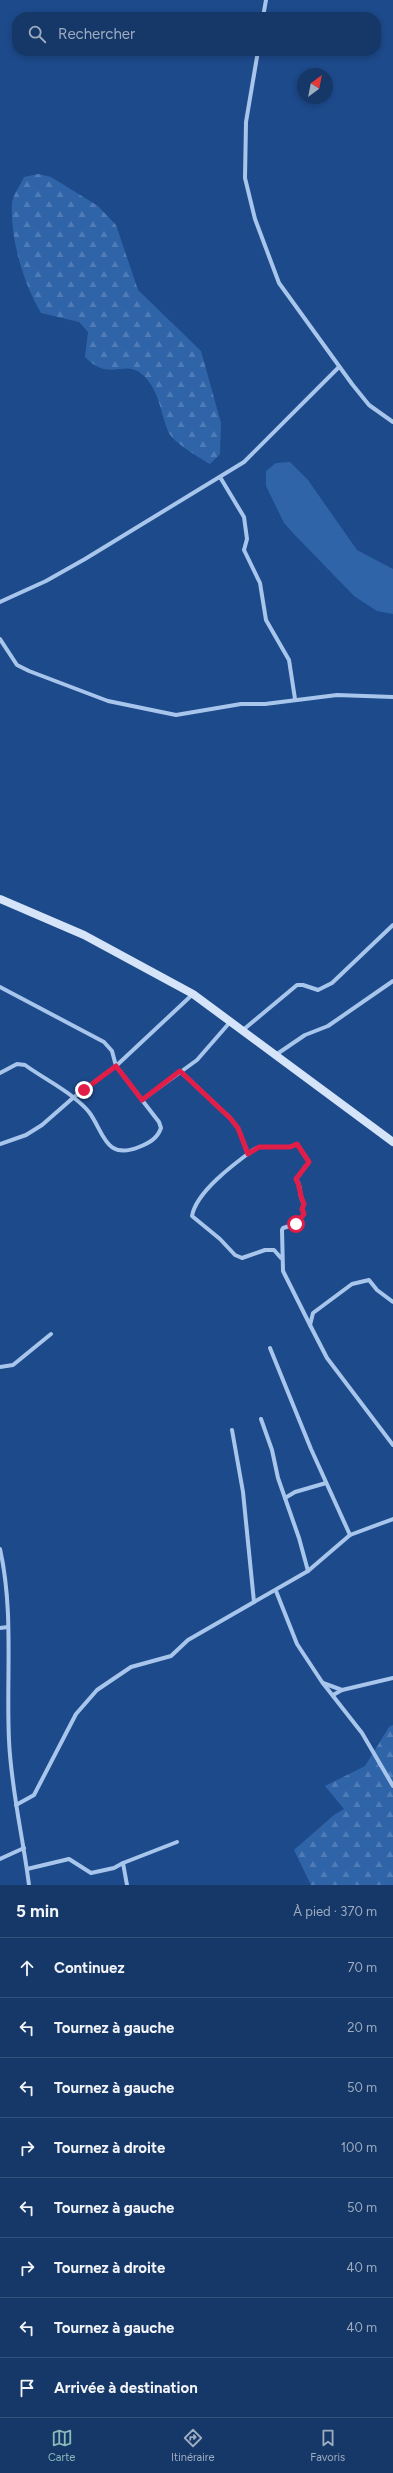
<!DOCTYPE html>
<html lang="fr">
<meta charset="utf-8">
<style>
body{margin:0;font-family:Figtree,sans-serif;background:#234371;color:#f1f3f6}
.compass{position:absolute;left:297px;top:68px;width:36px;height:36px;border-radius:50%;background:#163868;box-shadow:0 2px 6px #0003;rotate:32deg}
.stop{position:absolute;width:12px;height:12px;margin:-9px;border:3px solid #e11d48;border-radius:50%;background:#fff}
.stop.end{background:#e11d48;border-color:#fff;box-shadow:0 1px 4px #0008}
.list{margin:0;padding:0;list-style:none}
h2{display:flex;justify-content:space-between;align-items:center;height:52px;margin:0;padding:0 16px;font-size:17px}
h2 small{font-size:13px;font-weight:400;color:#9eacc0}
.list li{display:grid;grid-template-columns:26px 1fr auto;gap:12px;align-items:center;box-sizing:border-box;height:60px;padding:0 16px;border-top:1px solid #35527c}
.list b{display:block;font-size:15px;white-space:nowrap}
.list em{font-size:13px;font-style:normal;color:#9eacc0}
.icon{flex:none;width:22px;height:22px;fill:none;stroke:currentColor;stroke-width:2;stroke-linecap:round;stroke-linejoin:round}
.map{position:relative;flex:none;width:393px;height:1885px;overflow:hidden}
.search{position:absolute;background:#163868;box-shadow:0 2px 6px #0003;left:12px;right:12px;top:12px;height:44px;display:flex;align-items:center;gap:10px;box-sizing:border-box;padding:0 14px;border-radius:16px;color:#9eacc0;font-size:15px}
.sheet{height:532px;background:#163868}
nav{display:flex;justify-content:space-around;align-items:center;box-sizing:border-box;height:56px;border-top:1px solid #35527c;background:#163868;font-size:11px;color:#9eacc0}
nav a{display:grid;justify-items:center;gap:2px}
nav .on{color:#8bbbb9}
.map>svg:first-child{display:block}
.grass{fill:#3064a9}
.forest{fill:url(#forest-firs)}
.lines{fill:none;stroke-linecap:round;stroke-linejoin:round}
.street{stroke:#a8c6ec;stroke-width:4}
.secondary{stroke:#d5e4f9;stroke-width:8}
.route{stroke:#e11d48;stroke-width:5}
</style>
<div class="map">
<svg width="393" height="1885" viewBox="0 0 393 1885">
<defs>
<pattern id="forest-firs" width="22" height="20" patternUnits="userSpaceOnUse"><rect width="22" height="20" fill="#3064a9"/><path d="M5 1l3.5 6h-7zM16 11l3.5 6h-7z" fill="#4f7bb6"/></pattern>
</defs>
<rect width="100%" height="100%" fill="#1d4a8b"/>
<!-- grass -->
<path class="grass" d="M290,462L308,480L357,550L393,569V614L377,611L354,596L293,533L284,523L266,486V471L276,463Z"/>
<!-- forest -->
<g class="forest">
<path d="M38,174L51,177L98,206L116,225L138,290L201,351L221,423L220,454L210,464C201,459 173,442 169,433C160,413 160,391 143,375C124,358 110,383 85,357L88,332L79,322L41,313C23,282 10,239 12,203C13,195 21,184 24,177Z"/>
<path d="M393,1725V1885H311L294,1850L334,1815L344,1809L325,1786L365,1766L389,1727Z"/>
</g>
<g class="lines">
<!-- street -->
<g class="street">
<path d="M263,17L266,0"/>
<path d="M258,51L246,122L245,178L255,219L279,283L352,384L369,405L393,422"/>
<path d="M220,477L244,517L247,539L244,550L260,583L266,620L289,660L295,699"/>
<path d="M0,602L46,581L85,559L244,462L339,367"/>
<path d="M0,639L17,665L29,671L108,701L176,715L241,704H265L337,695L393,697"/>
<path d="M0,987L104,1042L112,1051L116,1066L142,1100L197,1060L231,1021"/>
<path d="M243,1030L297,985H303L318,990L332,983L393,925"/>
<path d="M277,1054L305,1035L328,1026L393,981"/>
<path d="M180,1071L230,1118L238,1128L248,1154"/>
<path d="M0,1073L17,1064L25,1065C40,1076 58,1085 73,1097C78,1101 85,1107 89,1112C104,1132 105,1161 139,1147C149,1143 157,1139 161,1128L159,1122L142,1100"/>
<path d="M0,1144L26,1135L42,1125L74,1097L116,1066L193,994"/>
<path d="M281,1258L274,1250H265L242,1258L235,1255L220,1239L192,1216C196,1192 234,1164 253,1150L259,1147H290L297,1144L309,1162L296,1179C303,1189 297,1192 304,1204L302,1209L304,1214L296,1224L283,1228L282,1230L283,1271L310,1325L327,1358L393,1445"/>
<path d="M310,1325L313,1313L352,1284L369,1280L377,1290L393,1302"/>
<path d="M270,1348L311,1449L350,1535"/>
<path d="M0,1367L13,1365L51,1334"/>
<path d="M261,1419L272,1450L278,1478L299,1538L308,1571"/>
<path d="M232,1430L243,1492L254,1602"/>
<path d="M285,1498L295,1492L326,1483"/>
<path d="M0,1549C14,1611 6,1678 9,1740C11,1789 23,1837 29,1885"/>
<path d="M276,1591L297,1644L322,1682L362,1733L393,1786"/>
<path d="M0,1628L8,1627"/>
<path d="M323,1683L342,1690"/>
<path d="M333,1695L342,1690L393,1678"/>
<path d="M16,1805L34,1795L76,1714L97,1690L131,1667L171,1656L188,1640L308,1571L350,1535L393,1519"/>
<path d="M0,1859L24,1848"/>
<path d="M123,1863L177,1842"/>
<path d="M27,1869L69,1859L91,1873L114,1868L123,1863L127,1885"/>
</g>
<!-- secondary -->
<path class="secondary" d="M0,899L84,935L193,994L393,1142"/>
</g>
<g class="lines">
<!-- route -->
<path class="route" d="M84,1090L116,1066L142,1100L180,1071L230,1118L238,1128L248,1154L259,1147H290L297,1144L309,1162L296,1179C302,1189 298,1193 304,1204L302,1209L304,1214L296,1224"/>
</g>
</svg>
<svg class="compass" viewBox="-18 -18 36 36"><path d="M0-13l5 13h-10z" fill="#e53935"/><path d="M0 13l5-13h-10z" fill="#9eacc0"/></svg>
<div class="stop" style="left:296px;top:1224px"></div>
<div class="stop end" style="left:84px;top:1090px"></div>
<div class="search"><svg class="icon" aria-label="search" viewBox="0 0 24 24"><circle cx="10" cy="10" r="6"/><path d="M15 15l6 6"/></svg>Rechercher</div>
</div>
<section class="sheet">
<h2>5 min<small>À pied · 370 m</small></h2>
<ul class="list">
<li><svg class="icon" aria-label="ahead" viewBox="0 0 24 24"><path d="M12 20V5M6 11l6-6 6 6"/></svg><div><b>Continuez</b></div><em>70 m</em></li>
<li><svg class="icon" aria-label="left" viewBox="0 0 24 24"><path d="M17 20v-9H6M10 6l-5 5 5 5"/></svg><div><b>Tournez à gauche</b></div><em>20 m</em></li>
<li><svg class="icon" aria-label="left" viewBox="0 0 24 24"><path d="M17 20v-9H6M10 6l-5 5 5 5"/></svg><div><b>Tournez à gauche</b></div><em>50 m</em></li>
<li><svg class="icon" aria-label="right" viewBox="0 0 24 24"><path d="M7 20v-9h11M14 6l5 5-5 5"/></svg><div><b>Tournez à droite</b></div><em>100 m</em></li>
<li><svg class="icon" aria-label="left" viewBox="0 0 24 24"><path d="M17 20v-9H6M10 6l-5 5 5 5"/></svg><div><b>Tournez à gauche</b></div><em>50 m</em></li>
<li><svg class="icon" aria-label="right" viewBox="0 0 24 24"><path d="M7 20v-9h11M14 6l5 5-5 5"/></svg><div><b>Tournez à droite</b></div><em>40 m</em></li>
<li><svg class="icon" aria-label="left" viewBox="0 0 24 24"><path d="M17 20v-9H6M10 6l-5 5 5 5"/></svg><div><b>Tournez à gauche</b></div><em>40 m</em></li>
<li><svg class="icon" aria-label="arrive" viewBox="0 0 24 24"><path d="M6 21V4h12l-3 4 3 4H6"/></svg><div><b>Arrivée à destination</b></div></li>
</ul>
</section>
<nav>
<a class="on"><svg class="icon" aria-label="map" viewBox="0 0 24 24"><path d="M3 6l6-2 6 2 6-2v14l-6 2-6-2-6 2zM9 4v14M15 6v14"/></svg>Carte</a>
<a><svg class="icon" aria-label="directions" viewBox="0 0 24 24"><path d="M12 3l9 9-9 9-9-9zM9 14v-3h6M13 9l2 2-2 2"/></svg>Itinéraire</a>
<a><svg class="icon" aria-label="saved" viewBox="0 0 24 24"><path d="M7 4h10v16l-5-4-5 4z"/></svg>Favoris</a>
</nav>
